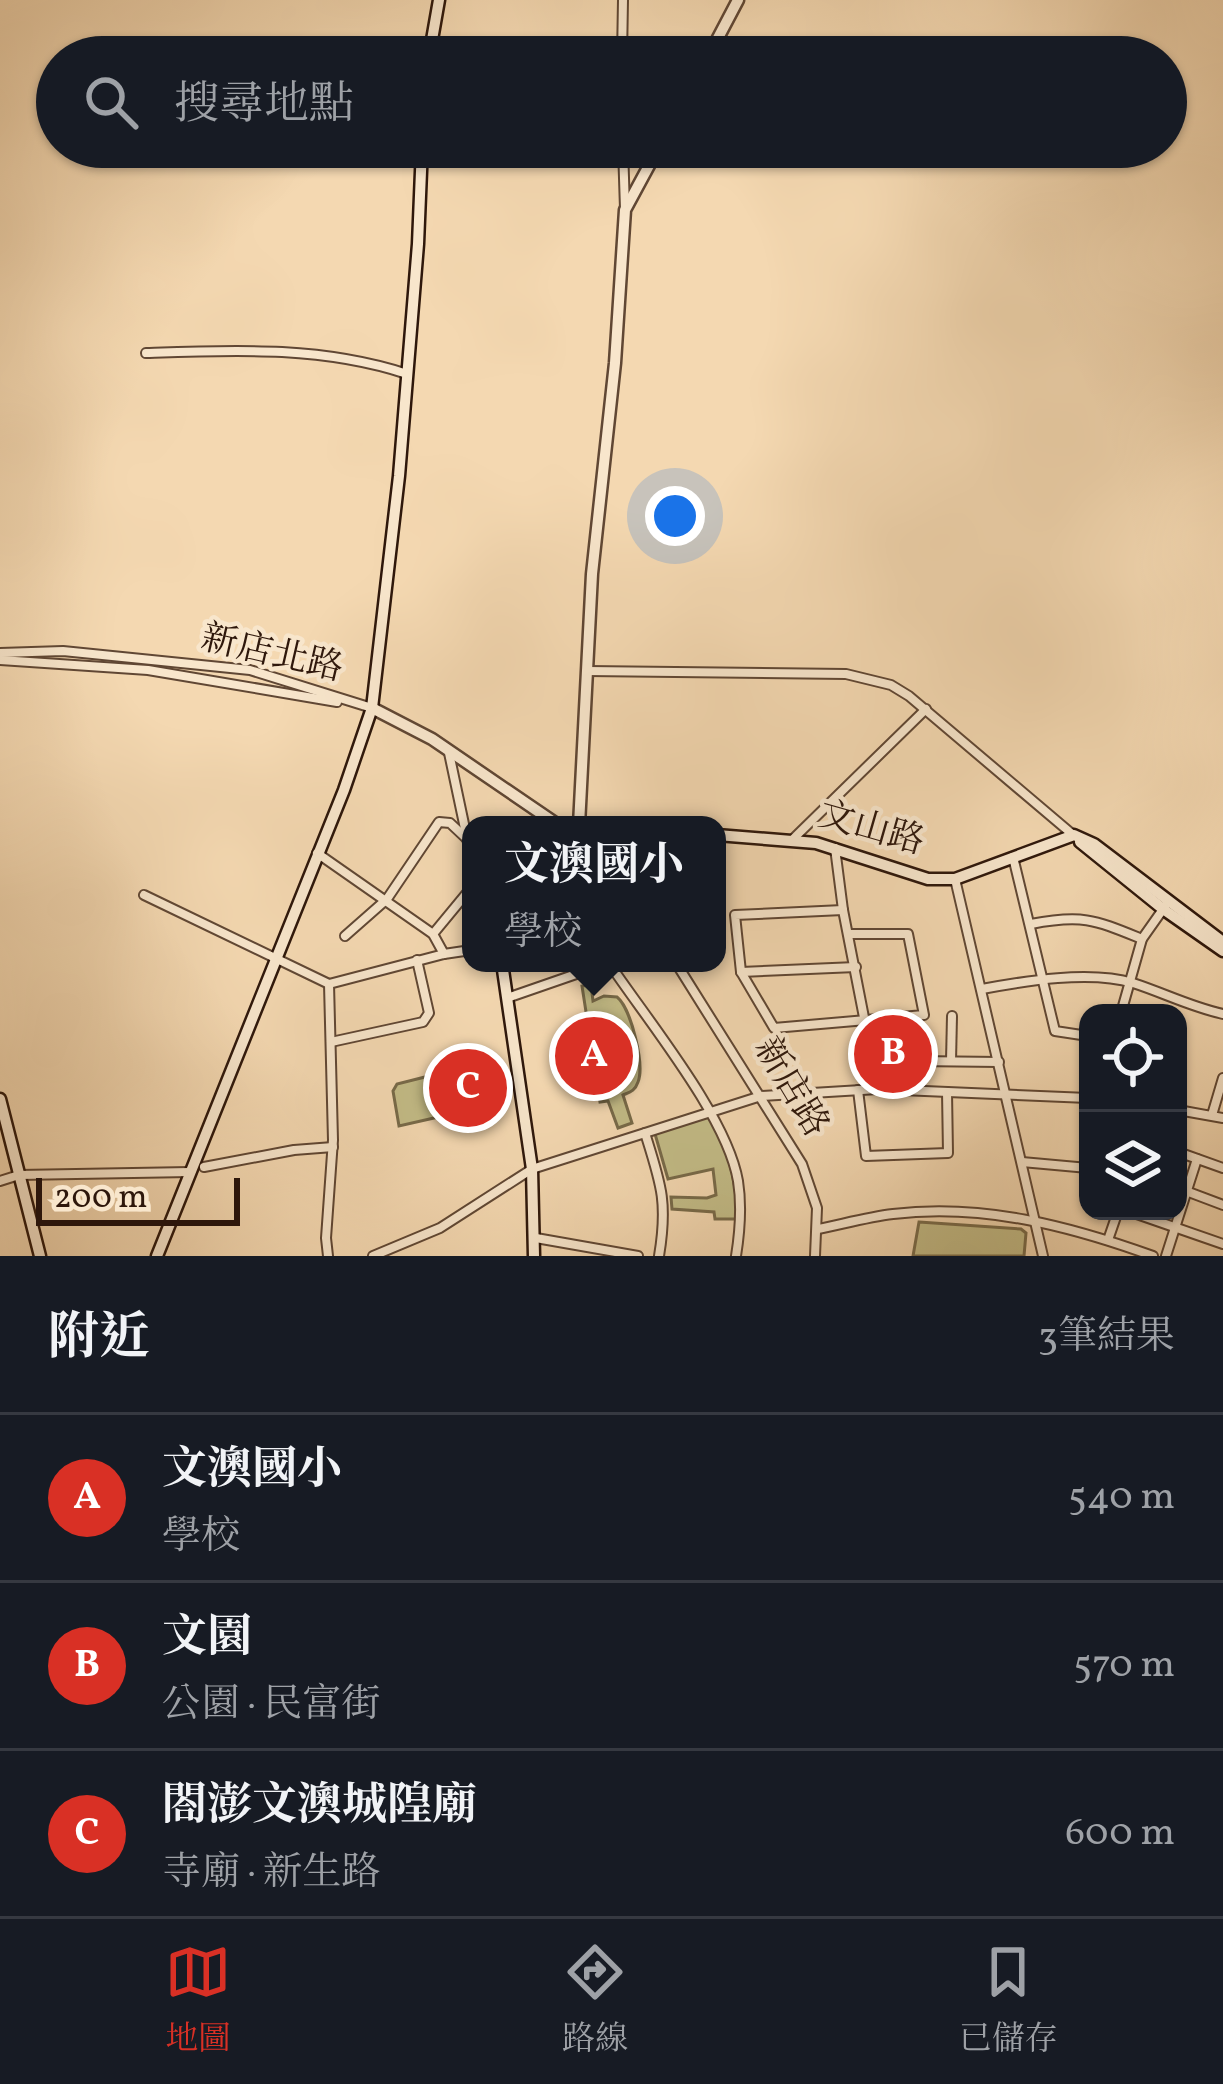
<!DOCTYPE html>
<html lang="zh-TW">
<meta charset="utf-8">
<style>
body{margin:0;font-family:Vollkorn,"Noto Serif TC",serif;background:#242831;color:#f1f3f6}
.controls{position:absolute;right:36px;bottom:36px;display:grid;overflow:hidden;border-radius:24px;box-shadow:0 3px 9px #0004}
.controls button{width:108px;height:108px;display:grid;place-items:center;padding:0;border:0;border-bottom:3px solid #363941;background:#171b24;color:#f1f3f6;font:60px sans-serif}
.scale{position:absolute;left:36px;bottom:30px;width:204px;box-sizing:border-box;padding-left:12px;border:6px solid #2e170b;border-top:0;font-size:33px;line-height:42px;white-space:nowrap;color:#2e170b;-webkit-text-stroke:9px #f8e6cc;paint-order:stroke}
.you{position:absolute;left:675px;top:516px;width:42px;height:42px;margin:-30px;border:9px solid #fff;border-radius:50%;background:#1a73e8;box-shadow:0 0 0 18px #1a73e833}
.badge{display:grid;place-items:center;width:78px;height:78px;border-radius:50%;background:#d93025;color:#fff;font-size:39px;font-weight:700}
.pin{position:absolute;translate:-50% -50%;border:6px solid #fff;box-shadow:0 3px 12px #0006}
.popup{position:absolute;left:462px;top:816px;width:264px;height:156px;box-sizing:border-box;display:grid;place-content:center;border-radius:24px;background:#171b24;filter:drop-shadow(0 3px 9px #0005);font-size:39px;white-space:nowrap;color:#9ea1a6}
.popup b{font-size:45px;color:#f1f3f6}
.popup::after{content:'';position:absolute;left:50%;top:100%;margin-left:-24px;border:24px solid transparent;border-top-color:#171b24}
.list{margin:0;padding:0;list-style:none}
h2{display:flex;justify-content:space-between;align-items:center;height:156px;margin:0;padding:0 48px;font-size:51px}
h2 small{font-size:39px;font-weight:400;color:#9ea1a6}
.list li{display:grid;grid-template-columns:78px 1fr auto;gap:36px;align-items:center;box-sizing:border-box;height:168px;padding:0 48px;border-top:3px solid #363941}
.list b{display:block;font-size:45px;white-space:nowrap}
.list p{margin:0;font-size:39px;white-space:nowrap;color:#9ea1a6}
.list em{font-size:39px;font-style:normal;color:#9ea1a6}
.icon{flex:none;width:66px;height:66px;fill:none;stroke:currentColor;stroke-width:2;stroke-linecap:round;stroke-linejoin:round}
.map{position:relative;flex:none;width:1223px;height:1256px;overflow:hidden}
.search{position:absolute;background:#171b24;box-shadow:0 3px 9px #0004;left:36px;right:36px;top:36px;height:132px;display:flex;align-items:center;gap:30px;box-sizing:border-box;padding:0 42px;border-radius:66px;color:#9ea1a6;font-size:45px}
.sheet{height:660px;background:#171b24}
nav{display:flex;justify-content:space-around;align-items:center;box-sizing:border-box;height:168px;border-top:3px solid #363941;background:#171b24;font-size:33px;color:#9ea1a6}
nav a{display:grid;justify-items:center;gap:6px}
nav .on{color:#d93025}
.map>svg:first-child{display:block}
.green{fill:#c3bc87;stroke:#786a49;stroke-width:3}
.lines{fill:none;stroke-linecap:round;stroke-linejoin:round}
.minor-casing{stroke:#604734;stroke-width:12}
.tertiary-casing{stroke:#604734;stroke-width:15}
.secondary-casing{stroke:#2e170b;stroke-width:15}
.minor{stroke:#f8e6cc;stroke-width:8}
.tertiary{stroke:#f8e6cc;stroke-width:10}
.secondary{stroke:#f8e6cc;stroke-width:10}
.labels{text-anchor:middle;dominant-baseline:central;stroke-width:9;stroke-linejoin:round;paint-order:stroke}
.street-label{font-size:36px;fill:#2e170b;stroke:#f8e6cc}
</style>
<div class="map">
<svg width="1223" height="1256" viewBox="0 0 1223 1256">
<rect width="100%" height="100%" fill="#f4d8b1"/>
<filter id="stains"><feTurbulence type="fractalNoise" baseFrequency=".00167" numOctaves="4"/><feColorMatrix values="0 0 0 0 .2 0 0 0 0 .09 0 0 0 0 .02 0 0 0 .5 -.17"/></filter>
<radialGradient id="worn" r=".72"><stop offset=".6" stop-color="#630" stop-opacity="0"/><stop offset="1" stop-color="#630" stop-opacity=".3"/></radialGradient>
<!-- green -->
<g class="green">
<path d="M591,985L593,1001L604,996L617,997C631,1008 645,1065 638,1082C635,1091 630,1092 623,1095L632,1123L618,1128L608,1101L600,1102L582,986Z"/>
<path d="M906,1020L919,1088L879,1087L866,1022Z"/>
<path d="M433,1075L441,1081L447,1115L399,1126L393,1091L397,1084Z"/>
<path d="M709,1113C728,1149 736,1178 738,1219H715L714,1212L672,1209L671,1197L707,1198L716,1195L713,1169L668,1179L655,1134Z"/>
<path d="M919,1222L1021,1229L1026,1233L1024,1256H913Z"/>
</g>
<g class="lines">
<defs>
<g id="minor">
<path d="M622,57L623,0"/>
<path d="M623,147L625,209"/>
<path d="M146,353C235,350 322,346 407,374"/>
<path d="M0,653L63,651L250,670L372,708"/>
<path d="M0,660L148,670L337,702"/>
<path d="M587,671L846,674L891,685L909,696L1072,834"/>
<path d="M449,753L471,857"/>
<path d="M793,839L926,709"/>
<path d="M835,848L843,910L878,1089"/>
<path d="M317,853L433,934L444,954"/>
<path d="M1013,857L1055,1031L1088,1036"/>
<path d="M955,879L1043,1256"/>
<path d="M144,895L329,984L333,1140L326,1238L328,1256"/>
<path d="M843,910L735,915L741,972L774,1028L924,1015L908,934H849"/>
<path d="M1031,924C1083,914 1095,920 1142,939"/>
<path d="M433,934L471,888"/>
<path d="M345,936L387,899L439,822L450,823L467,839"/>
<path d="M609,963C647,1020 727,1116 738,1181C742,1206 740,1231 736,1256"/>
<path d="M676,963L802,1164L817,1208L815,1256"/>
<path d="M741,972L856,967"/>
<path d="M329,984L444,954L471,950"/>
<path d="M982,989C1025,981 1090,970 1133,983C1164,993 1191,1007 1223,1014"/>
<path d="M507,998L608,963"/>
<path d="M1121,1013L1142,939L1166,905"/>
<path d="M331,1042L423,1022L429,1013L417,960"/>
<path d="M916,1061L999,1062"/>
<path d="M951,1061L952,1016"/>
<path d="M858,1090L866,1156L948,1153L947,1092"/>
<path d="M1178,1110L1223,1118"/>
<path d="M1212,1115L1223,1078"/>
<path d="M645,1133C661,1184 668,1202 659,1256"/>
<path d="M1178,1152L1223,1168"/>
<path d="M1022,1162L1088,1168"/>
<path d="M204,1167L294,1150L333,1147"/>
<path d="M0,1181L19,1175L190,1172"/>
<path d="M1178,1188L1223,1205"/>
<path d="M1128,1211L1223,1244"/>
<path d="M818,1229C843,1224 868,1217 893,1214C982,1203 1070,1226 1153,1256"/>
<path d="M536,1238L638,1256"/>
<path d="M1108,1240L1118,1211"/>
<path d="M373,1256L440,1228L532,1169L761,1096L878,1089L1088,1098"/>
<path d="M1166,1256L1197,1159"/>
</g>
<g id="tertiary">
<path d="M708,57L738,0"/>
<path d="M372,708L432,739L558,825"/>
<path d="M579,825L592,574L615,363L625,210L659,147"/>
</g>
<g id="secondary">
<path d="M429,57L439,0"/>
<path d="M717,835L816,843L928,879H955L1074,835L1094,844L1223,942"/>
<path d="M1080,842L1163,909L1223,951"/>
<path d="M502,963L532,1169L534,1256"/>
<path d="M0,1099L40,1256"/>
<path d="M157,1256L344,790L372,708L399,476L418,244L422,147"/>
</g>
</defs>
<!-- minor casing -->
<use href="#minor" class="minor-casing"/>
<!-- tertiary casing -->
<use href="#tertiary" class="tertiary-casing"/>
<!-- secondary casing -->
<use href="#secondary" class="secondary-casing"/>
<!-- minor -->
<use href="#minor" class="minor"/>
<!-- tertiary -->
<use href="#tertiary" class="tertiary"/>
<!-- secondary -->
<use href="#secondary" class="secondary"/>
</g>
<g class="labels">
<!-- street labels -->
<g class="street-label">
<text transform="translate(272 655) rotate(13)">新店北路</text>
<text transform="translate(871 830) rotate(16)">文山路</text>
<text transform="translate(790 1088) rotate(59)">新店路</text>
</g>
</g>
<rect width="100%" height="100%" filter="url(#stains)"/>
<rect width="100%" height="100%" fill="url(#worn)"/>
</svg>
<div class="controls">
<button><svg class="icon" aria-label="locate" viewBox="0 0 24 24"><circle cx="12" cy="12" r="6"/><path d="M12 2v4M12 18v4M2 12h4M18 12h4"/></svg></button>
<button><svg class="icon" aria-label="layers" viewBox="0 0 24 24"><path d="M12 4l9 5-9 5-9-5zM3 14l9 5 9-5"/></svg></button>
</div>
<div class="scale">200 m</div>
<div class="you"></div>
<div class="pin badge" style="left:594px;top:1056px">A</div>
<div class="popup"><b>文澳國小</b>學校</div>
<div class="pin badge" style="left:893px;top:1054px">B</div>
<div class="pin badge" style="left:468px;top:1088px">C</div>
<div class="search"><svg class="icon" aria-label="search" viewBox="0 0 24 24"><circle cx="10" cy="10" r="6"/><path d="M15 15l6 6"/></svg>搜尋地點</div>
</div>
<section class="sheet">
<h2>附近<small>3筆結果</small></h2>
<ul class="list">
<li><span class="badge">A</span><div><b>文澳國小</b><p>學校</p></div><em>540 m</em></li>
<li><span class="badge">B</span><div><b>文園</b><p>公園 · 民富街</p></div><em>570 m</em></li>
<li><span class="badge">C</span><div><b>閤澎文澳城隍廟</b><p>寺廟 · 新生路</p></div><em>600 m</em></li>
</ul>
</section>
<nav>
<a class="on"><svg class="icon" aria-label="map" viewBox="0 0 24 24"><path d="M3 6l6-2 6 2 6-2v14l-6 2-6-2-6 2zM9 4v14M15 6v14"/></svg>地圖</a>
<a><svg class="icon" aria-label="directions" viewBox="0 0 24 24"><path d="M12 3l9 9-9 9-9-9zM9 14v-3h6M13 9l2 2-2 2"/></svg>路線</a>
<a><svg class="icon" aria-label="saved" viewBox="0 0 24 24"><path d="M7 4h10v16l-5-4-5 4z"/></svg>已儲存</a>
</nav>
